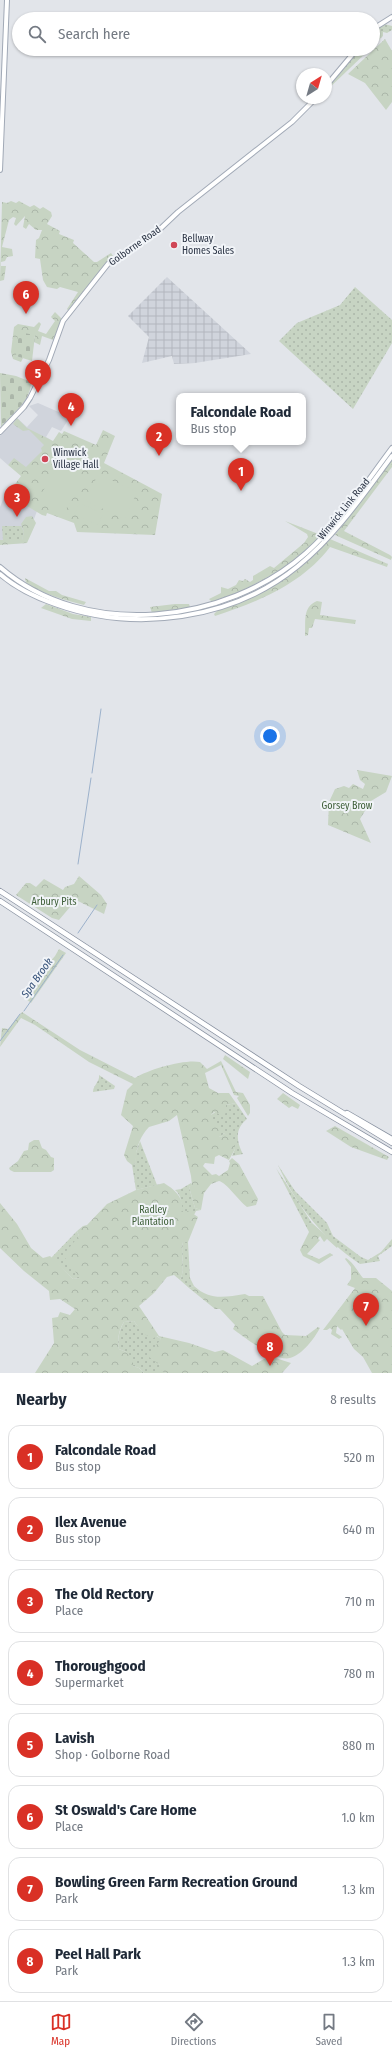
<!DOCTYPE html>
<meta charset="utf-8">
<style>
body{margin:0;font-family:"Fira Sans Condensed",sans-serif;background:#f2f2f3;color:#1f2937}
.compass{position:absolute;left:296px;top:68px;width:36px;height:36px;border-radius:50%;background:#fff;box-shadow:0 1px 3px #0004;rotate:37deg}
.you{position:absolute;left:270px;top:736px;width:14px;height:14px;margin:-10px;border:3px solid #fff;border-radius:50%;background:#1a73e8;box-shadow:0 0 0 6px #1a73e833}
.badge{display:grid;place-items:center;width:26px;height:26px;border-radius:50%;background:#d93025;color:#fff;font-size:13px;font-weight:700}
.pin{position:absolute;translate:-50% -33px;filter:drop-shadow(0 1px 2px #0008)}
.pin::after{content:'';position:absolute;top:21px;width:14px;height:12px;background:inherit;clip-path:polygon(0 0,100% 0,50% 100%)}
.popup{position:absolute;left:176px;top:393px;width:130px;height:52px;box-sizing:border-box;display:grid;place-content:center;border-radius:8px;background:#fff;filter:drop-shadow(0 1px 3px #0005);font-size:13px;white-space:nowrap;color:#747a83}
.popup b{font-size:15px;color:#1f2937}
.popup::after{content:'';position:absolute;left:50%;top:100%;margin-left:-8px;border:8px solid transparent;border-top-color:#fff}
.list{margin:0;padding:0;list-style:none}
h2{display:flex;justify-content:space-between;align-items:center;height:52px;margin:0;padding:0 16px;font-size:17px}
h2 small{font-size:13px;font-weight:400;color:#747a83}
.list li{display:grid;grid-template-columns:26px 1fr auto;gap:12px;align-items:center;box-sizing:border-box;height:64px;margin:0 8px 8px;padding:0 8px;border:1px solid #e0e1e3;border-radius:12px}
.list b{display:block;font-size:15px;white-space:nowrap}
.list p{margin:0;font-size:13px;white-space:nowrap;color:#747a83}
.list em{font-size:13px;font-style:normal;color:#747a83}
.icon{flex:none;width:22px;height:22px;fill:none;stroke:currentColor;stroke-width:2;stroke-linecap:round;stroke-linejoin:round}
.map{position:relative;flex:none;width:392px;height:1373px;overflow:hidden}
.search{position:absolute;background:#fff;box-shadow:0 1px 3px #0004;left:12px;right:12px;top:12px;height:44px;display:flex;align-items:center;gap:10px;box-sizing:border-box;padding:0 14px;border-radius:22px;color:#747a83;font-size:15px}
.sheet{height:628px;background:#fff}
nav{display:flex;justify-content:space-around;align-items:center;box-sizing:border-box;height:56px;border-top:1px solid #e0e1e3;background:#fff;font-size:11px;color:#747a83}
nav a{display:grid;justify-items:center;gap:2px}
nav .on{color:#d93025}
.map>svg:first-child{display:block}
.built{fill:#d0d4dc}
.industrial{fill:url(#industrial-grid)}
.grass{fill:url(#grass-dots)}
.forest{fill:url(#forest-crowns)}
.cemetery{fill:url(#cemetery-stones)}
.pitch{fill:#c7d4c3}
.lines{fill:none;stroke-linecap:round;stroke-linejoin:round}
.stream{stroke:#9cb1cb;stroke-width:1}
.primary-casing{stroke:#a1a9b6;stroke-width:6}
.highway-casing{stroke:#8992a1;stroke-width:6}
.primary{stroke:#fff;stroke-width:4}
.highway{stroke:#fff;stroke-width:4.5}
.poi-dot{fill:#d04656;stroke:#f1f4f8;stroke-width:1.5}
.labels{text-anchor:middle;dominant-baseline:central;stroke-width:4;stroke-linejoin:round;paint-order:stroke}
.poi-label{font-size:10px;fill:#293243;stroke:#f1f4f8;text-anchor:start}
.street-label{font-size:10px;fill:#293243;stroke:#f1f4f8}
.park-label{font-size:10px;fill:#3d5e37;stroke:#f1f4f8}
.water-label{font-size:11px;font-style:italic;fill:#334f77;stroke:#f1f4f8}
</style>
<div class="map">
<svg width="392" height="1373" viewBox="0 0 392 1373">
<defs>
<pattern id="industrial-grid" width="8" height="8" patternUnits="userSpaceOnUse"><rect width="8" height="8" fill="#d0d4dc"/><path d="M0 4h8M4 0v8" fill="none" stroke="#b3b6be"/></pattern>
<pattern id="grass-dots" width="8" height="8" patternUnits="userSpaceOnUse"><rect width="8" height="8" fill="#c7d4c3"/><path d="M2 2h.1M6 6h.1" fill="none" stroke="#abb6a9" stroke-width="1.8" stroke-linecap="round"/></pattern>
<pattern id="forest-crowns" width="20" height="18" patternUnits="userSpaceOnUse"><rect width="20" height="18" fill="#c7d4c3"/><path d="M2 6a3 3 0 1 1 6 0M12 15a3 3 0 1 1 6 0" fill="none" stroke="#abb6a9"/></pattern>
<pattern id="cemetery-stones" width="16" height="16" patternUnits="userSpaceOnUse"><rect width="16" height="16" fill="#c7d4c3"/><path d="M2 7V4a2 2 0 0 1 4 0v3zM10 15v-3a2 2 0 0 1 4 0v3z" fill="#abb6a9"/></pattern>
</defs>
<rect width="100%" height="100%" fill="#e2e5ea"/>
<!-- built -->
<g class="built">
<path d="M38,403L70,417L61,431L52,427L46,437L51,440L27,469L14,459L8,465L0,458V436L17,418L27,427L38,415L29,406Z"/>
<path d="M7,490L10,491L37,511L25,543L0,544V507Z"/>
</g>
<!-- industrial -->
<path class="industrial" d="M167,277L251,354L195,363L174,364L172,356L142,363L149,337L128,316Z"/>
<!-- grass -->
<g class="grass">
<path d="M384,24L392,26V30L387,33L383,32V36L373,45V31Z"/>
<path d="M359,49H370L326,91V89Z"/>
<path d="M355,287L392,320V343L353,409L279,341L297,323L340,305Z"/>
<path d="M21,526L24,532L22,540H3L2,526Z"/>
<path d="M315,548C314,552 292,568 286,572C224,613 152,627 80,610C55,604 31,595 11,579C107,639 232,623 315,548Z"/>
<path d="M99,1075L115,1086L114,1089L93,1092C93,1085 100,1082 99,1075Z"/>
<path d="M236,1103L247,1119C234,1129 237,1142 243,1154L232,1156L235,1149L224,1133L221,1137L219,1136L210,1122L211,1115L226,1105Z"/>
<path d="M140,1141L157,1185L136,1190L132,1165L136,1163L135,1156Z"/>
<path d="M278,1165L295,1191L327,1223L333,1236L361,1257L368,1260L381,1252L392,1239V1246L378,1256L380,1261L360,1264C325,1241 295,1204 278,1165Z"/>
<path d="M276,1168L312,1223L309,1224V1232Z"/>
<path d="M191,1183L193,1185L189,1187L195,1208L201,1210L196,1211L194,1215L182,1211C181,1203 182,1196 175,1190L181,1189Z"/>
<path d="M77,1231L79,1236L81,1278L73,1279L51,1258Z"/>
<path d="M183,1242H188L190,1278L194,1286L189,1288L180,1280C186,1269 180,1254 183,1242Z"/>
<path d="M134,1321C145,1337 149,1330 161,1339L152,1359L155,1360L160,1365L161,1370L166,1373H144L139,1368L133,1366L126,1352L119,1349C117,1340 119,1330 124,1322Z"/>
</g>
<!-- forest -->
<g class="forest">
<path d="M385,39L392,51V102L386,110L365,83L348,74Z"/>
<path d="M11,201L16,203L19,201L30,207L34,205L40,209L43,207L51,212L52,216L47,224L60,231L59,234L74,240L73,243L94,262H97L111,253L113,256L68,310L67,309L78,292L60,287L57,289L47,287L43,280L40,259L35,258L36,240L39,238L42,230H36L29,224L26,229L23,227L25,216L16,226L14,224L16,218L13,217L9,220L2,247L12,249L13,256L7,257L5,261L1,262V266H6L4,280L0,281L2,202L7,203Z"/>
<path d="M55,312L62,319L53,340L42,336L40,345L34,342L35,335L16,356L23,358L21,362L13,359L11,352L14,327L18,324L34,327L39,322L41,324L38,331L46,334L55,321L51,317Z"/>
<path d="M17,418L27,428L53,441L59,432L62,434L64,431L96,445L103,430L115,436L104,463L162,494L155,535L77,532L74,523L47,513L46,516L42,515L22,503H17L9,498L10,491L21,476L8,465L14,458L26,467L42,451L41,448L44,445L29,430L23,431L13,424Z"/>
<path d="M392,459V467L344,531L390,555L392,557L391,560L335,535Z"/>
<path d="M32,516L36,523L27,543L0,545V540H22L24,532L21,524L26,517Z"/>
<path d="M285,521L321,535C309,559 251,586 227,598L224,597L212,602L209,599L221,593V587L228,589L236,585L239,580L243,581L245,579L250,582L253,580V576L270,566L274,568L304,543L308,537L307,534Z"/>
<path d="M330,539L388,564L387,567L330,547C302,584 258,602 215,616L214,614L219,609L280,581L304,564Z"/>
<path d="M25,578L49,591H56L62,595L86,602L84,605C64,600 43,594 26,583Z"/>
<path d="M317,601L322,602L320,615L356,620L355,624L315,619L312,628H309L308,635L305,636C306,622 302,607 317,601Z"/>
<path d="M46,604L73,614L91,617V621L72,619L41,608Z"/>
<path d="M175,604H189L190,607L152,613L150,607Z"/>
<path d="M357,770L392,776L386,792L371,801L360,819L371,843L328,825L329,802L335,789L344,786L349,788L353,784L363,789L365,784L360,780Z"/>
<path d="M79,876L101,895L107,904L104,914L76,900L59,920L52,918L16,895L26,883H30L36,887L44,879L63,890L65,887L74,884Z"/>
<path d="M59,949L66,953L31,1003L25,998L40,973L55,956Z"/>
<path d="M22,1012L80,1050L135,1078C149,1069 185,1059 200,1062L207,1069L221,1061L236,1092L243,1093L250,1105V1113L248,1116L237,1098L239,1096L234,1095L221,1065L205,1073L209,1088L218,1093H229L236,1103L226,1105V1113L221,1115L214,1112L211,1115V1122L220,1129L219,1136L221,1137L224,1133L234,1144L235,1149L229,1160L219,1155L215,1157L214,1164L205,1163L203,1166L212,1175L216,1174L219,1176L228,1170L230,1163L229,1161L232,1158L239,1164L258,1199L256,1205L247,1207C238,1200 227,1183 219,1181L211,1184L204,1193L201,1210L195,1208L189,1187L192,1185L191,1176L177,1115L169,1121L149,1127C140,1136 135,1150 136,1163L132,1165L127,1161L124,1155L133,1126L121,1115L127,1090L133,1084L89,1062L35,1025L21,1018L0,1047L2,1028L8,1029Z"/>
<path d="M225,1055L250,1072L248,1079L223,1059Z"/>
<path d="M283,1093L300,1105L298,1109L292,1106L289,1108L277,1099Z"/>
<path d="M335,1126L389,1157L387,1160L351,1147L326,1131Z"/>
<path d="M34,1140H39L42,1148L46,1150L51,1157L54,1158V1170L51,1172H14L10,1170L9,1168L18,1161L24,1151L28,1150L29,1143Z"/>
<path d="M164,1183C175,1190 184,1197 182,1211H189L198,1217L188,1242H183C180,1255 186,1269 180,1280L174,1275L167,1277L154,1293L139,1306L159,1336L189,1343L215,1352L223,1350L252,1366L269,1356L291,1363L282,1373H166L160,1370V1365L149,1357V1354L161,1339L157,1336L152,1339L141,1331L134,1321L124,1322C119,1329 117,1340 119,1349L126,1352L133,1358V1366L139,1368L144,1373H35L54,1343L52,1318L58,1317L60,1312L70,1315L75,1309L60,1299L50,1300L49,1291L24,1271L0,1248V1203L17,1224L31,1248L43,1258L50,1256L73,1279L80,1278L63,1255L79,1236L77,1231L83,1226L87,1225L107,1204L136,1190Z"/>
<path d="M312,1223L338,1246L337,1248L327,1239L324,1242L320,1236L318,1239L320,1240L307,1254L319,1259L330,1253L333,1255L319,1264L303,1256L300,1250L309,1232V1224Z"/>
<path d="M346,1258C353,1262 358,1272 363,1278H376L392,1291V1373H372L363,1357L354,1349L342,1329L341,1330L337,1326L336,1333L342,1337L339,1339L331,1334L332,1330L330,1328L327,1330H323L355,1288L347,1285L351,1279V1267L345,1259Z"/>
<path d="M194,1286C210,1301 225,1297 245,1294L249,1296H263L282,1332L285,1335L306,1336L318,1327L320,1328C314,1339 302,1355 290,1358C276,1362 244,1337 233,1329L235,1325L220,1309H215L189,1288Z"/>
</g>
<!-- cemetery -->
<g class="cemetery">
<path d="M18,332L35,335L32,361L16,356Z"/>
<path d="M0,373L16,376L31,382C31,401 12,414 1,427Z"/>
</g>
<!-- pitch -->
<g class="pitch">
<path d="M60,463L85,478L63,514L38,499Z"/>
<path d="M98,474L137,492L125,519L86,501Z"/>
<path d="M80,503L103,514L98,525L74,514Z"/>
</g>
<g class="lines">
<!-- stream -->
<g class="stream">
<path d="M92,773L101,709"/>
<path d="M78,864L91,778"/>
<path d="M78,933L97,905"/>
<path d="M24,1011L63,955"/>
<path d="M0,1041L20,1014"/>
</g>
<defs>
<g id="primary">
<path d="M373,29L392,17"/>
<path d="M326,86L357,49"/>
<path d="M0,170L7,0"/>
<path d="M0,432L24,407L30,398L49,360L63,321L108,264L158,231L178,212L292,122L316,98"/>
<path d="M0,567C85,641 226,624 306,553C340,523 365,484 392,448"/>
<path d="M0,574C16,588 35,597 55,604C135,633 232,620 298,566C336,535 363,495 392,456"/>
</g>
<g id="highway">
<path d="M0,891L299,1086L392,1143"/>
<path d="M0,901L292,1093L392,1152"/>
<path d="M347,1113L392,1139"/>
</g>
</defs>
<!-- primary casing -->
<use href="#primary" class="primary-casing"/>
<!-- highway casing -->
<use href="#highway" class="highway-casing"/>
<!-- primary -->
<use href="#primary" class="primary"/>
<!-- highway -->
<use href="#highway" class="highway"/>
</g>
<!-- markers -->
<g class="poi-dot">
<circle cx="174" cy="245" r="4"/>
<circle cx="45" cy="459" r="4"/>
</g>
<g class="labels">
<!-- poi labels -->
<g class="poi-label">
<text x="182" y="239">Bellway<tspan x="182" dy="12">Homes Sales</tspan></text>
<text x="53" y="453">Winwick<tspan x="53" dy="12">Village Hall</tspan></text>
</g>
<!-- street labels -->
<g class="street-label">
<text transform="translate(135 246) rotate(-35)">Golborne Road</text>
<text transform="translate(344 509) rotate(-51)">Winwick Link Road</text>
</g>
<!-- park labels -->
<g class="park-label">
<text x="347" y="806">Gorsey Brow</text>
<text x="54" y="902">Arbury Pits</text>
<text x="153" y="1210">Radley<tspan x="153" dy="12">Plantation</tspan></text>
</g>
<!-- water labels -->
<g class="water-label">
<text transform="translate(37 978) rotate(-55)">Spa Brook</text>
</g>
</g>
</svg>
<svg class="compass" viewBox="-18 -18 36 36"><path d="M0-13l5 13h-10z" fill="#e53935"/><path d="M0 13l5-13h-10z" fill="#747a83"/></svg>
<div class="you"></div>
<div class="pin badge" style="left:241px;top:491px">1</div>
<div class="popup"><b>Falcondale Road</b>Bus stop</div>
<div class="pin badge" style="left:159px;top:456px">2</div>
<div class="pin badge" style="left:17px;top:517px">3</div>
<div class="pin badge" style="left:71px;top:426px">4</div>
<div class="pin badge" style="left:38px;top:393px">5</div>
<div class="pin badge" style="left:26px;top:314px">6</div>
<div class="pin badge" style="left:366px;top:1326px">7</div>
<div class="pin badge" style="left:270px;top:1366px">8</div>
<div class="search"><svg class="icon" aria-label="search" viewBox="0 0 24 24"><circle cx="10" cy="10" r="6"/><path d="M15 15l6 6"/></svg>Search here</div>
</div>
<section class="sheet">
<h2>Nearby<small>8 results</small></h2>
<ul class="list">
<li><span class="badge">1</span><div><b>Falcondale Road</b><p>Bus stop</p></div><em>520 m</em></li>
<li><span class="badge">2</span><div><b>Ilex Avenue</b><p>Bus stop</p></div><em>640 m</em></li>
<li><span class="badge">3</span><div><b>The Old Rectory</b><p>Place</p></div><em>710 m</em></li>
<li><span class="badge">4</span><div><b>Thoroughgood</b><p>Supermarket</p></div><em>780 m</em></li>
<li><span class="badge">5</span><div><b>Lavish</b><p>Shop · Golborne Road</p></div><em>880 m</em></li>
<li><span class="badge">6</span><div><b>St Oswald's Care Home</b><p>Place</p></div><em>1.0 km</em></li>
<li><span class="badge">7</span><div><b>Bowling Green Farm Recreation Ground</b><p>Park</p></div><em>1.3 km</em></li>
<li><span class="badge">8</span><div><b>Peel Hall Park</b><p>Park</p></div><em>1.3 km</em></li>
</ul>
</section>
<nav>
<a class="on"><svg class="icon" aria-label="map" viewBox="0 0 24 24"><path d="M3 6l6-2 6 2 6-2v14l-6 2-6-2-6 2zM9 4v14M15 6v14"/></svg>Map</a>
<a><svg class="icon" aria-label="directions" viewBox="0 0 24 24"><path d="M12 3l9 9-9 9-9-9zM9 14v-3h6M13 9l2 2-2 2"/></svg>Directions</a>
<a><svg class="icon" aria-label="saved" viewBox="0 0 24 24"><path d="M7 4h10v16l-5-4-5 4z"/></svg>Saved</a>
</nav>
